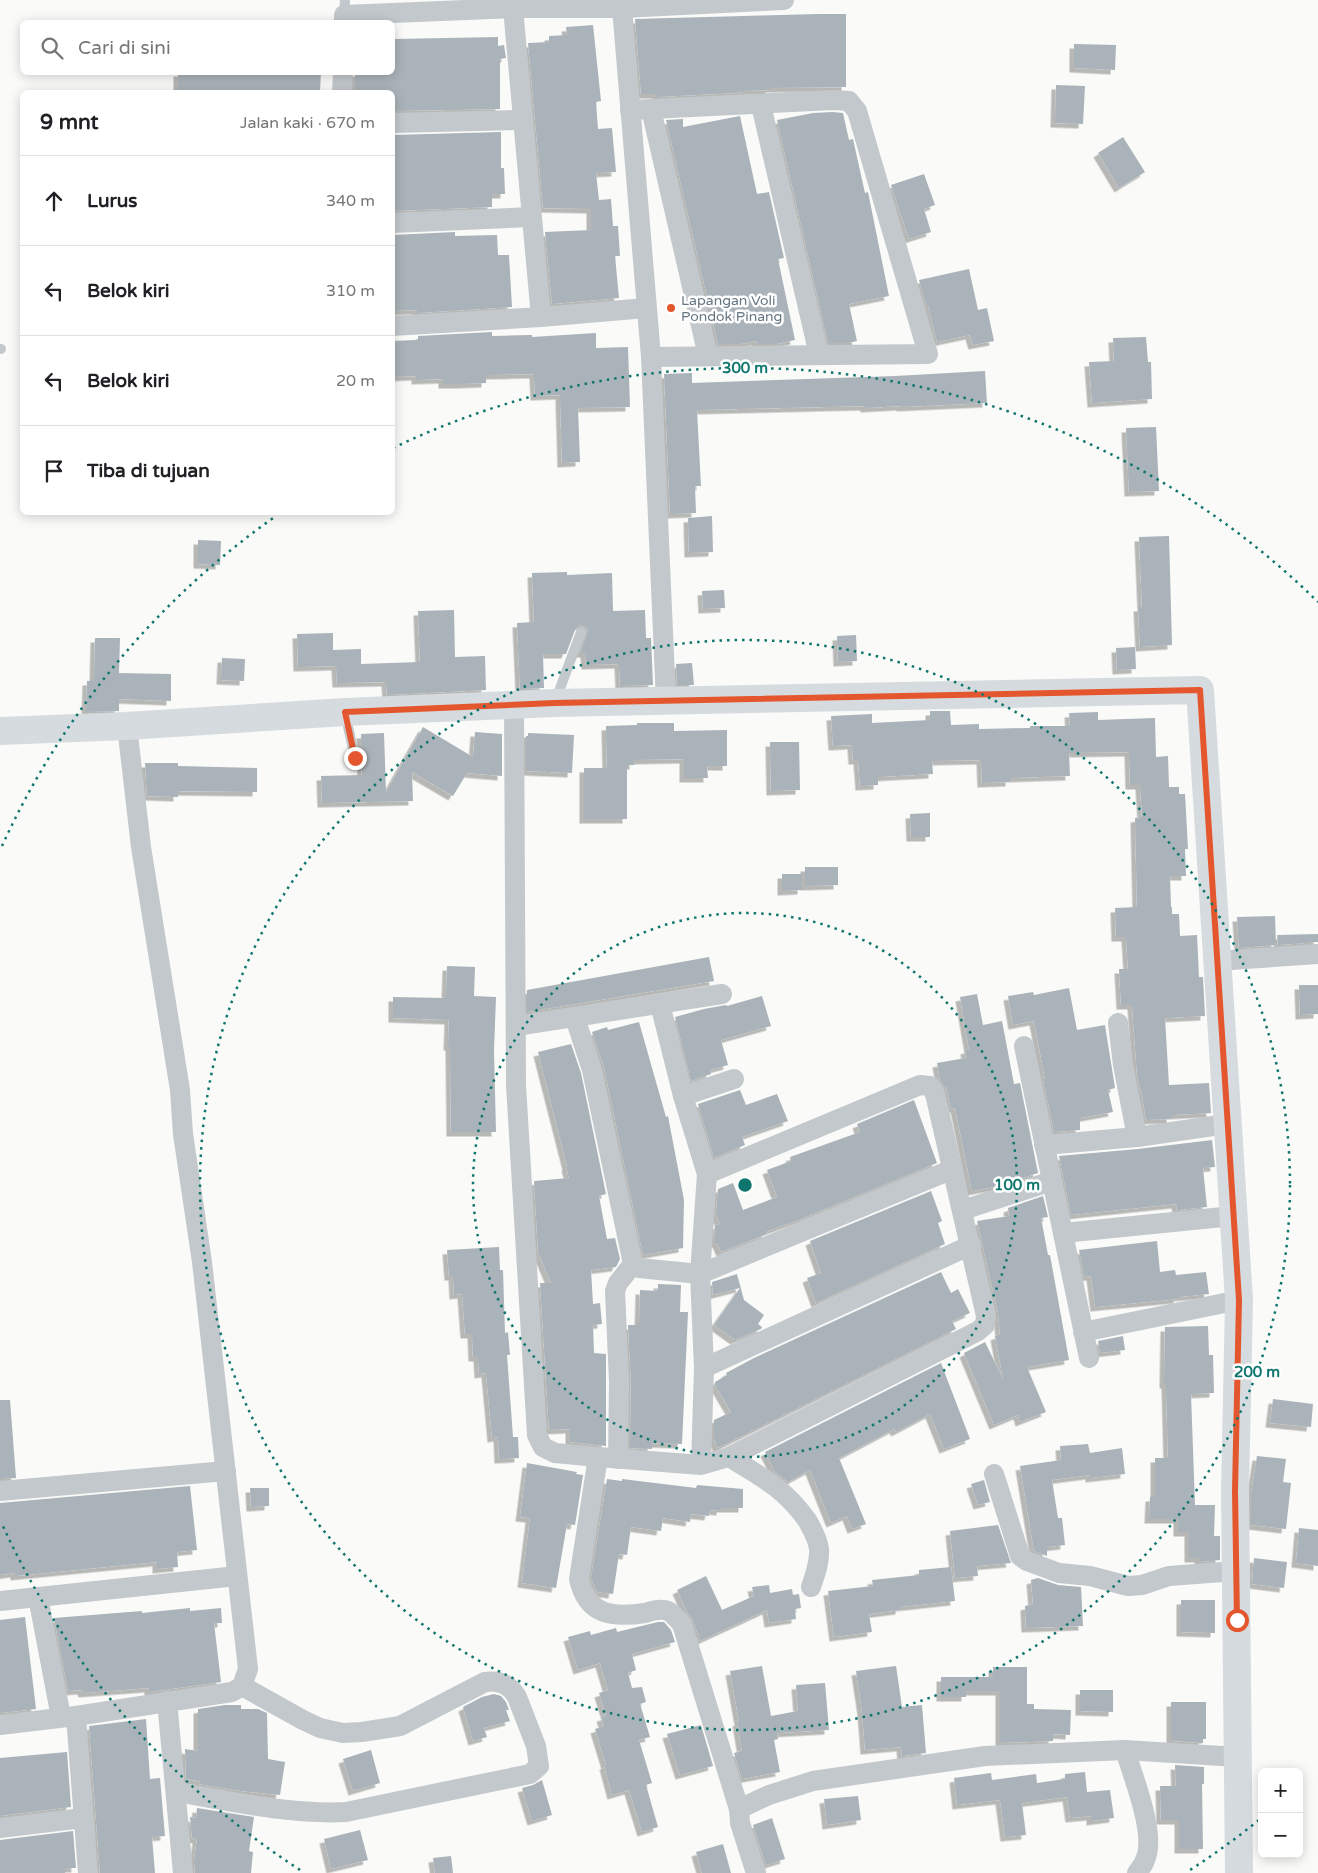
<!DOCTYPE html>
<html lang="id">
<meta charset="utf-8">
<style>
body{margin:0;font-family:"Varela Round",sans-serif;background:#f6f6f6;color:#202124}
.controls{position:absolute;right:15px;bottom:15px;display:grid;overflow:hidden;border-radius:8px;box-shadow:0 2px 12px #0003}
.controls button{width:45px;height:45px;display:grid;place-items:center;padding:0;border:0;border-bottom:1px solid #e0e0e0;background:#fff;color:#202124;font:25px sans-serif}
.stop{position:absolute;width:15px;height:15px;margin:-11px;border:4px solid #e4572e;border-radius:50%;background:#fff}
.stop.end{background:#e4572e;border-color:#fff;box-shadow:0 1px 5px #0008}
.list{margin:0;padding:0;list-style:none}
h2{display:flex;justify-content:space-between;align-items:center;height:65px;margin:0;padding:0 20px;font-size:21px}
h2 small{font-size:16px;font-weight:400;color:#757577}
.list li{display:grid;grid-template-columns:32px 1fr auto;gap:15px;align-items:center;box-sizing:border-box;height:90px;padding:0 20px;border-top:1px solid #e0e0e0}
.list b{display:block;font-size:19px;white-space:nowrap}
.list em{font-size:16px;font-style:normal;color:#757577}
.icon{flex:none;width:28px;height:28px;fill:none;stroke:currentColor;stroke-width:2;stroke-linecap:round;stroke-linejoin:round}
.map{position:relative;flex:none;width:1318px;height:1873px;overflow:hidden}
.search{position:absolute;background:#fff;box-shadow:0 2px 12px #0003;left:20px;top:20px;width:375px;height:55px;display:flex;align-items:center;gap:12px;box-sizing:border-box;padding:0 18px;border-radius:8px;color:#757577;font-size:19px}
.panel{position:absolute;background:#fff;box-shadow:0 2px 12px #0003;left:20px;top:90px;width:375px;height:425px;border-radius:8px}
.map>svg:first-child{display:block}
.building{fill:#aab3b9;filter:url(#shadow)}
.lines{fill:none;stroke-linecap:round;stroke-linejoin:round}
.lane{stroke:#c3c8cc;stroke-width:10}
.street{stroke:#c3c8cc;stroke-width:20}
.secondary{stroke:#d6dbdf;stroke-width:28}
.route{stroke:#e4572e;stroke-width:6}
.ring{fill:none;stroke:#0f766e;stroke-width:2.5;stroke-dasharray:2.5 5}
.poi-dot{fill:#e4572e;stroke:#fff;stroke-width:2}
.labels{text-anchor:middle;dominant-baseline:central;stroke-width:5;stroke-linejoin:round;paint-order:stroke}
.poi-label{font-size:14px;fill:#657683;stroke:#fff;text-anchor:start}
.centre{fill:#0f766e;stroke:#fff;stroke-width:2.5}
.ring-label{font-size:15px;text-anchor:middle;font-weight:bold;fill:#0f766e;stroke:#fff;stroke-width:5;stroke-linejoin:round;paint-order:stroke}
</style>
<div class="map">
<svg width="1318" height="1873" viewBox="0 0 1318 1873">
<defs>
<filter id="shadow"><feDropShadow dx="-4.5" dy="4.5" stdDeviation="0" flood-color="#0004"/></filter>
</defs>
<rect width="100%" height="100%" fill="#fafaf8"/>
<!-- building -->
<g class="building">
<path d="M819,14H846V87L770,88V90L741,91V92L735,93L657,97V94H641L635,19Z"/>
<path d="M593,25L601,101L596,102L598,129L612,128L616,172L596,173L599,200L611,199L613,226H618L620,256H615L619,298L552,304L545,232L591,230V209L543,208L528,43L549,42V36L567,35L566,27Z"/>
<path d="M498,37V46L504,45L506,58L500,59V109L392,111V92H355V72H392V42H395L394,39Z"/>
<path d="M1074,44L1116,45L1115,70L1074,68Z"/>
<path d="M178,72H321L320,92H178Z"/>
<path d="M1056,85L1085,86L1083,124L1055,123Z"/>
<path d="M833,112L843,113L849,140L853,139L865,193L868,192L889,296L849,304L857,341L848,343H828L777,120L813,113Z"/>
<path d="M740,116L757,194L769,192L784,258L778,259L795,340L776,344H757L756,341L740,344H718L666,120L683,119V127Z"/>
<path d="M501,132V168H504L505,194H492V207L392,211V135Z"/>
<path d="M1123,137L1145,172L1119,188L1098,153Z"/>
<path d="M924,174L935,205L924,209L931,232L909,239L891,185Z"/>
<path d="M455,232V236L497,235L498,255H509L512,307L417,313V310L392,311V235Z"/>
<path d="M969,269L978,310L987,308L994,341L973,345L970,335L937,342L928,305H926L919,280Z"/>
<path d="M492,332V336L532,335V337L596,333V348L628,347L630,407L578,408L580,462L562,463L560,395L535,396L534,374L486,375V383L461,384H443V379L416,380V376L392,377V341L415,340L418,339V336Z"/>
<path d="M1146,337L1148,362H1151L1152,399L1092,403L1089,362L1114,361L1113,338Z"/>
<path d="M985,371L987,403L901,407V406L865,408V406L697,410L701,486H695L696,513L670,514L664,374L692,373V383L895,376Z"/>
<path d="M1156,427L1159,491L1129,492L1126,428Z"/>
<path d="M712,516L713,552L689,553L688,518Z"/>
<path d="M1169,536L1172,645L1140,647L1138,607H1142L1139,537Z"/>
<path d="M198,540L221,541L220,565L198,564Z"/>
<path d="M567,572V575L612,573L613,611L645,610L646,638H651L653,685L620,686L619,664L586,665L585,653H580L588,631L586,627L580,625L575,630L566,654H543L544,688L520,689L517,623L534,622L532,573Z"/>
<path d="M724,590L725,608L703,609L702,591Z"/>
<path d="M454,610L455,657L485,656L486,690L387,695L386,682L337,683L336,666L298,667L297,634L333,633V650L361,649V664L420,662L418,611Z"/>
<path d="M856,635L857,661L838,662L837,636Z"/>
<path d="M95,638H120L119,673L171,674V701L119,699V711L86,712L87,681H94Z"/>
<path d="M1135,647L1136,669L1117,670L1116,648Z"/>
<path d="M222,658L245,659L244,681L221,680Z"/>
<path d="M692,663L694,685H677L676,664Z"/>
<path d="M930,711H950L951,725L979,724V729L1030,728V726H1070L1069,713L1098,712V720L1155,718L1156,757L1168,756L1169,787H1179V794H1185L1188,849H1185L1186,876H1170L1171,907H1172V914H1179L1180,936L1197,935L1199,977H1203L1205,1016L1165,1018L1169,1085L1209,1083L1211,1113L1171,1115V1119L1146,1120L1141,1089L1140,1090L1137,1074L1132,1005H1121L1119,969H1128L1126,937H1116L1115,908L1137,907L1135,818L1142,817L1140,785H1130L1129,752L1069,753L1070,776L1010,778V782L982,783L981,760L932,761L933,774L878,777V785L860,786L858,760H853L852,745L833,746L831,716L872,714V723L930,720Z"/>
<path d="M637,723H674V731L727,730V766H707L708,778H684V759L634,760V765H627V819H584V768H607L606,726L637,725Z"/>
<path d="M423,727L473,757L475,732L502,734V776L467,773L453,796L412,772L413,801L322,803L321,776L362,775L361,734L384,733L386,792Z"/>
<path d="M528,733L574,735L572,773L526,771V736H528Z"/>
<path d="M770,742H799L800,790L771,791Z"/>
<path d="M145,763H178V766L257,768V792L178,791V797L147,796Z"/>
<path d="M930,813V837H911L910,814Z"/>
<path d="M805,867H838V885L805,886Z"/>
<path d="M782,874H802V890L782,891Z"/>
<path d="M1275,916L1276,945L1239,948L1237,917Z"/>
<path d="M1318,934V942L1278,945L1277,935Z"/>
<path d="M709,957L714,981L527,1012V990Z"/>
<path d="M447,966L475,967L474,996L496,997L494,1051L496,1132H451L450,1046H448L449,1020L393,1018V997L446,998Z"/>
<path d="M1299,985H1318V1014L1300,1015Z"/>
<path d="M1069,988L1077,1030L1105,1025L1115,1088L1108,1090L1113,1112L1080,1118V1130L1054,1132L1043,1079H1045L1034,1021L1013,1025L1008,996L1033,992L1034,995Z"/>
<path d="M977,994L983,1025L1002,1021L1014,1084L1020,1083L1038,1173L999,1186L972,1191L955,1108L951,1109L946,1086L944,1087L940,1080L937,1063L966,1058L965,1050L969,1049L960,997Z"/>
<path d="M762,996L771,1026L721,1040L728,1065L710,1070L711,1074L691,1081L675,1017L704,1009L726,1005L727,1006Z"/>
<path d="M639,1022L666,1117L668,1116L684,1200L683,1248L643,1255L604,1067L592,1032L607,1027L608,1030Z"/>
<path d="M571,1044L581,1073L606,1194L599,1196L607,1239L615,1238L620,1259L616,1267L591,1270L593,1304L600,1303L602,1324L593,1325L594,1353L606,1354V1446L570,1442V1429L549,1430L540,1283H551L538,1252L534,1181L569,1178L566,1166H567L538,1052Z"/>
<path d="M740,1090L746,1105L777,1094L788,1121L742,1137L745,1145L714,1158L698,1104Z"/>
<path d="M914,1100L937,1163L801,1219L766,1232L767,1234L721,1252L717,1243H714L715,1225L720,1224L716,1214L718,1189L733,1183L743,1210L777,1197L767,1170L791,1161L790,1157L860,1132L857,1124Z"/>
<path d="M1212,1140L1215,1167L1203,1168L1207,1207L1177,1210L1176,1204L1071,1215L1059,1156L1138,1149Z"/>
<path d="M931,1191L942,1221L938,1223L945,1244L816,1303L807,1278L821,1273L810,1241Z"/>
<path d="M1043,1196L1048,1217L1041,1218L1048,1255H1050L1069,1360L1027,1367L1046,1412L1020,1422L1018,1415L994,1425L964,1353L985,1342L1003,1379L995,1336L1000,1334L998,1313L977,1221L1009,1216L1008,1208Z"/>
<path d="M1157,1241L1160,1272L1175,1270L1176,1275L1206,1272L1209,1294L1178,1297V1299L1095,1307L1091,1276L1084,1277L1079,1250Z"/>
<path d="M499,1247L500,1270H503L505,1333L508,1332L510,1355H507L513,1437H518L519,1458L499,1459L498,1437L492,1438L486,1373L479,1374L478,1357H473L472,1334H465L462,1294L454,1295L453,1276H449L447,1250Z"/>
<path d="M941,1272L951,1293L958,1289L970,1313L952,1321L956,1329L718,1448L714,1439V1420L731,1412L715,1385V1382L727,1375L726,1373L754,1358Z"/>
<path d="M737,1274L744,1300L764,1315L758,1324L762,1327L761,1329L735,1340L714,1325L740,1288L713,1295L712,1282Z"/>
<path d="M658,1284L681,1285L680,1312H688L682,1444L652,1443V1449L630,1448L631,1382L628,1325H639L640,1290L658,1291Z"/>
<path d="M1208,1326L1209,1355H1213L1214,1393L1191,1394L1195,1505H1215L1214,1536H1220V1560L1199,1562V1558H1189V1532H1178V1519H1149L1150,1497H1155V1458H1168L1166,1384H1164L1165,1327Z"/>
<path d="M1123,1336L1125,1350L1100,1353L1098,1341Z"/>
<path d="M941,1363L970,1439L944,1449L930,1414L896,1432L894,1429L839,1458L866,1524L852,1529L847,1516L831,1523L810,1470L788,1482L775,1472L765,1452Z"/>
<path d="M1273,1399L1313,1404L1311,1427L1270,1423Z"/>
<path d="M0,1400H10L16,1478L0,1479Z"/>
<path d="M1088,1444L1090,1453L1122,1448L1125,1474L1090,1478V1475L1052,1480L1058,1518H1062L1065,1545L1047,1547V1556L1034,1551L1020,1466L1061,1460L1060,1446Z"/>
<path d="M1257,1456L1286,1459L1283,1482L1291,1483L1286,1529L1251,1525V1494Z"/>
<path d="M527,1463L577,1472L576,1474L583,1475L575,1525L567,1524L556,1588L522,1583L530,1518L520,1517Z"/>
<path d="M607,1479L622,1481V1479L696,1488L697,1485L743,1489V1508H721V1511L710,1510L709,1516L691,1514L690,1522L663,1518L661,1531L631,1527L627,1555L619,1554L613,1594L597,1592L591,1578Z"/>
<path d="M984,1480L990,1502L978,1505L971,1484Z"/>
<path d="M190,1486L197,1550L177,1552L178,1567L157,1569V1562L15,1576V1573L0,1575V1503Z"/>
<path d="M250,1488H269V1506L251,1507Z"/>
<path d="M998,1525L1011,1563L977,1566L978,1576L955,1578L950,1531Z"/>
<path d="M1299,1528L1318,1530V1566L1296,1563Z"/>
<path d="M1254,1558L1287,1562L1284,1588L1252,1584Z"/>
<path d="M951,1567L955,1601L900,1607V1610L869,1614L872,1632L834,1637L828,1591L873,1586L872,1580L919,1575V1570Z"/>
<path d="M706,1576L722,1610L754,1596L752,1587L769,1585L770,1593L792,1589L793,1595L799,1594L801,1608L795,1609L796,1619L769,1623L767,1610L700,1641L693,1620L687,1612L677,1590Z"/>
<path d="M1038,1578L1058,1585L1081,1587L1083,1626L1026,1628L1025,1606L1033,1604L1031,1580Z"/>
<path d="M1181,1600H1215V1633L1181,1632Z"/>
<path d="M190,1608V1611L221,1608L222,1623H214L221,1682L149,1692V1688L83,1693L82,1690L68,1691L54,1618L142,1611V1613Z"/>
<path d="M25,1617L36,1709L0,1713V1620Z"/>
<path d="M658,1622H664L671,1630L675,1642L632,1654L636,1670L628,1673L632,1688L642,1687L646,1702L640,1704L650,1737L639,1740L652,1783L646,1785L658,1827L642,1832L629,1790L612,1795L604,1765H606L595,1729L604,1726L601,1717L606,1716L599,1693L608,1690L600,1663L578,1670L568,1637L590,1631L591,1635L616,1628L617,1632Z"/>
<path d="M762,1666L771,1716L798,1711L796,1685L825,1683L829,1730L777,1733L778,1739L774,1740L780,1772L742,1779L734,1753L742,1751L737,1722L739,1721L730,1671Z"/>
<path d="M896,1666L902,1707L922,1705L926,1753L902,1756L901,1747L865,1750L862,1711L856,1671Z"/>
<path d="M993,1667H1027V1704H1034V1709L1071,1710L1070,1735L1053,1734V1741L1000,1743V1691H966V1697H941V1677H993Z"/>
<path d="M1080,1690H1113V1712L1080,1711Z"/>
<path d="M494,1694L501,1696L506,1702L509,1710H506L510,1721L484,1728L487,1737L473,1741L463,1707L482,1697Z"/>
<path d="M1171,1702H1206V1739H1203V1743L1174,1741V1739H1171Z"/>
<path d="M225,1705H241V1709H258L267,1713L268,1759L285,1762L280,1795L241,1791L199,1784L200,1781L186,1779L185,1749L198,1751V1709Z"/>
<path d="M146,1719L150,1779L160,1778L165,1836L152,1837L155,1873H100L89,1726Z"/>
<path d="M701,1725L713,1766L680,1775L667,1734Z"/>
<path d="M371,1750L380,1783L353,1791L343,1759Z"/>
<path d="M67,1752L71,1807L0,1816V1758Z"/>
<path d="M1175,1765L1204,1767V1784H1202L1203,1849H1179V1820H1161L1160,1786H1176Z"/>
<path d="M1085,1772L1087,1792L1110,1790L1114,1818L1091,1821V1816L1070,1818L1067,1797L1022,1803L1026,1835L1005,1837L1000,1800L957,1805L954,1778L991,1773L992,1780L1036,1774L1037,1783L1065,1779V1774Z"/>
<path d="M542,1780L552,1815L532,1821L522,1788L533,1785Z"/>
<path d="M858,1796L861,1820L827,1825L824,1799Z"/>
<path d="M197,1808L254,1817L249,1851L253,1852L251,1873H195L194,1861L197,1839L192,1838L190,1817L196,1818Z"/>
<path d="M772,1818L785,1859L766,1865L753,1825Z"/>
<path d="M360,1830L368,1860L331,1869L324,1839Z"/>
<path d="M73,1831L76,1868H65V1873H0V1840Z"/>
<path d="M723,1844L731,1873H702L696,1852Z"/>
<path d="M451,1856L453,1873H435L433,1858Z"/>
</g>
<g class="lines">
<!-- lane -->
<g class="lane">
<path d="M344,15L345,0"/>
<path d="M0,349H1"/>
<path d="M555,702L581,632"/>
<path d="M345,713L355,758"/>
</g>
<!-- street -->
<g class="street">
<path d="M513,8L541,317"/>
<path d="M622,8L651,357L666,701"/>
<path d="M344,22V15L513,8H622L784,0"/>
<path d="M342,92L343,72"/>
<path d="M761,105L819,355"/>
<path d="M651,109L708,356"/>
<path d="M630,110L833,100L849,101L857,111L928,354L651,357"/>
<path d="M392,123L523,120"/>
<path d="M392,223L531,217"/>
<path d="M392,326L541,317L646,308"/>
<path d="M514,704L516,1085L537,1435L543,1447L555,1453L598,1457L701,1465L729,1457L978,1331L985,1325L986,1316L935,1094L930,1086L920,1085L707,1174L700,1274L704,1368L701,1465"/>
<path d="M1216,961L1318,954"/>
<path d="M660,1004L683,1096L707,1174"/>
<path d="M575,1018L592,1070L633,1264L639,1268L700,1274L953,1169"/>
<path d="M1118,1023L1123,1065L1137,1137"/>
<path d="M516,1026L722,994"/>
<path d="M1024,1046L1089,1358"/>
<path d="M683,1096L734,1079"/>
<path d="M1044,1145L1137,1137L1227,1124"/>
<path d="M963,1210L1052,1181"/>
<path d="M1063,1233L1233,1216"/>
<path d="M1083,1332L1239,1300"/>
<path d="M704,1368L971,1245"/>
<path d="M598,1457L579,1579C587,1615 612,1618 645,1613C652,1611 661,1608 668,1611C673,1613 678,1620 682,1624L739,1809L740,1823L756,1873"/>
<path d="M729,1457C762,1477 784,1488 807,1520C812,1529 818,1539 819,1549C820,1562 815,1575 811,1587"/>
<path d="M618,1459L619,1382L615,1291L618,1283L633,1264"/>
<path d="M994,1474L1020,1556L1027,1561L1059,1573L1090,1576L1128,1586L1142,1585L1169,1576L1236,1571"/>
<path d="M0,1491L226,1471"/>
<path d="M38,1597L61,1717"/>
<path d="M0,1601L237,1576"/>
<path d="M167,1701L183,1873"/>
<path d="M76,1716L88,1873"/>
<path d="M0,1725L76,1716L232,1692L242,1686L248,1669L202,1262L183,1134L180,1090L141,847L127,726"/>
<path d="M1125,1750C1133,1777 1157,1835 1145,1860C1144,1865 1139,1869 1137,1873"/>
<path d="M176,1792C231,1801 289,1815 346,1812L530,1774L539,1766L536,1746L517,1697C510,1685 500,1680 485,1682L400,1726L362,1732L343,1733L320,1728L303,1720L242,1686"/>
<path d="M739,1809L769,1795L813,1781L985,1756L1125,1750L1238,1757"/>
<path d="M0,1828L83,1818"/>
</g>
<!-- secondary -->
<path class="secondary" d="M0,731L127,726L345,712L554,703L1200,690L1239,1300L1235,1491L1239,1873"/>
</g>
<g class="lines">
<!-- route -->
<path class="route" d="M355,758L345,712L554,703L1200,690L1239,1300L1235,1491L1237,1620"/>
</g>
<!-- distance rings -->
<g class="ring">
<circle cx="745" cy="1185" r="272"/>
<circle cx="745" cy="1185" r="545"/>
<path d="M1259 1820A817 817 0 0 1 1190 1870M300 1870A817 817 0 0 1 2 1524M2 846A817 817 0 0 1 276 516M393 448A817 817 0 0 1 1318 602"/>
</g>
<!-- markers -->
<circle class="poi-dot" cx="671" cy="308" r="5"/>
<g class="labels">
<!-- poi labels -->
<g class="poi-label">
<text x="681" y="300">Lapangan Voli<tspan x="681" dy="16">Pondok Pinang</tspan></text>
</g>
</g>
<circle cx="745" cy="1185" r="8" class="centre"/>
<g class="ring-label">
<text x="745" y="373">300 m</text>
<text x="1017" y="1190">100 m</text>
<text x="1257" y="1377">200 m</text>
</g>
</svg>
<div class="controls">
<button>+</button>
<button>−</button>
</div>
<div class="stop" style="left:1237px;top:1620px"></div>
<div class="stop end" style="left:355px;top:758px"></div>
<div class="search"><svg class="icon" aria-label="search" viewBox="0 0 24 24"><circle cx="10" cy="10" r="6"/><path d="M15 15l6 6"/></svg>Cari di sini</div>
<section class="panel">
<h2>9 mnt<small>Jalan kaki · 670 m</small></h2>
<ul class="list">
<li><svg class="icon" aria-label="ahead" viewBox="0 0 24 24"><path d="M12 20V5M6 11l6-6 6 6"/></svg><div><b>Lurus</b></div><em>340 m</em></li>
<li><svg class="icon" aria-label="left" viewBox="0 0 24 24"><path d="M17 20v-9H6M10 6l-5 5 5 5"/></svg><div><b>Belok kiri</b></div><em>310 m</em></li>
<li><svg class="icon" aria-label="left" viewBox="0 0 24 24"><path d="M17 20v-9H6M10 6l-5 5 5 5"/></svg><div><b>Belok kiri</b></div><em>20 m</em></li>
<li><svg class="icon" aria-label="arrive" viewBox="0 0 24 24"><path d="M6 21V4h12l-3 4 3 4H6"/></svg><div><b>Tiba di tujuan</b></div></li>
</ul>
</section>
</div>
